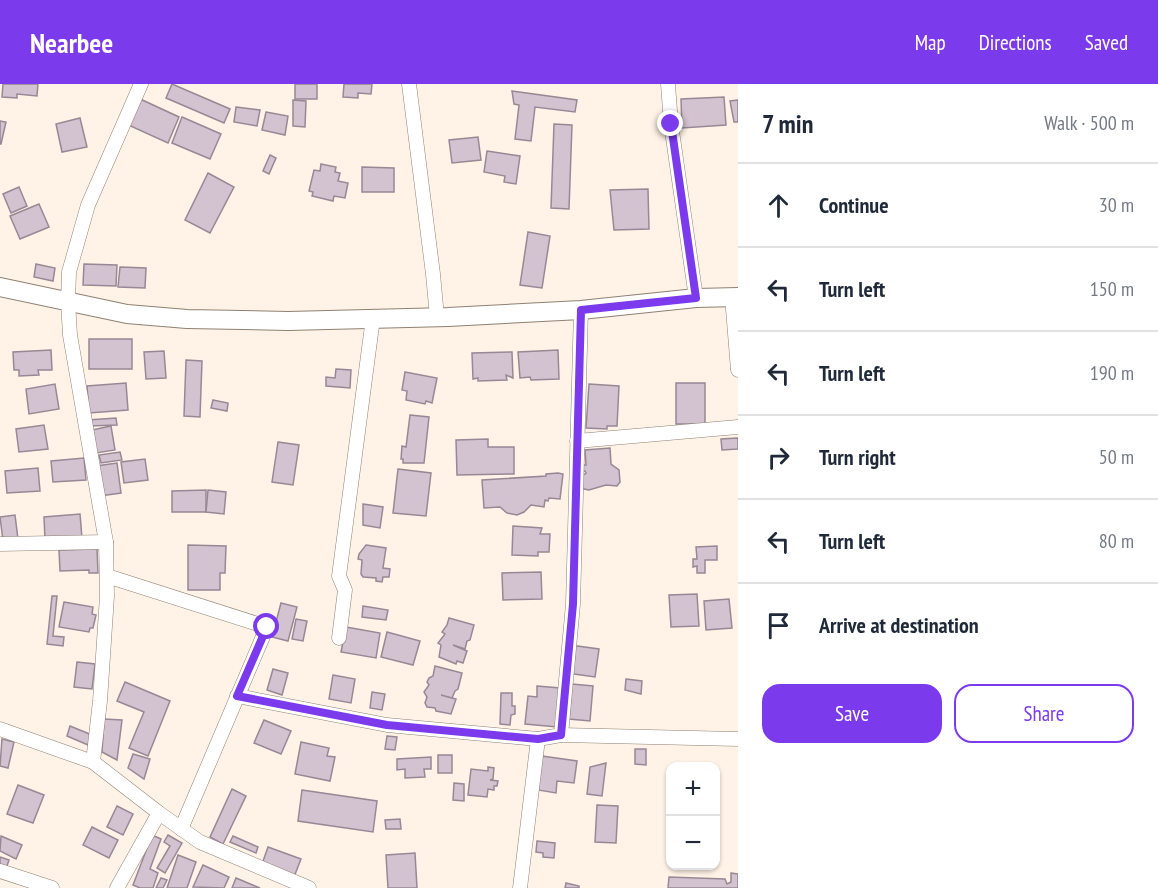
<!DOCTYPE html>
<meta charset="utf-8">
<style>
body{margin:0;font-family:"PT Sans Narrow",sans-serif;background:#f6f6f7;color:#1f2937}
.controls{position:absolute;right:18px;bottom:18px;display:grid;overflow:hidden;border-radius:12px;box-shadow:0 2px 4px #0004}
.controls button{width:54px;height:54px;display:grid;place-items:center;padding:0;border:0;border-bottom:2px solid #e0e1e3;background:#fff;color:#1f2937;font:30px sans-serif}
.stop{position:absolute;width:18px;height:18px;margin:-14px;border:4px solid #7c3aed;border-radius:50%;background:#fff}
.stop.end{background:#7c3aed;border-color:#fff;box-shadow:0 2px 6px #0008}
.list{margin:0;padding:0;list-style:none}
h2{display:flex;justify-content:space-between;align-items:center;height:78px;margin:0;padding:0 24px;font-size:26px}
h2 small{font-size:20px;font-weight:400;color:#747a83}
.list li{display:grid;grid-template-columns:39px 1fr auto;gap:18px;align-items:center;box-sizing:border-box;height:84px;padding:0 24px;border-top:2px solid #e0e1e3}
.list b{display:block;font-size:22px;white-space:nowrap}
.list em{font-size:20px;font-style:normal;color:#747a83}
.actions{display:flex;gap:12px;padding:18px 24px}
.actions a{flex:1;padding:14px 0;border:2px solid #7c3aed;border-radius:18px;text-align:center;font-size:21px;color:#7c3aed}
.actions .main{background:#7c3aed;color:#fff}
.icon{flex:none;width:33px;height:33px;fill:none;stroke:currentColor;stroke-width:2;stroke-linecap:round;stroke-linejoin:round}
.map{position:relative;flex:none;width:738px;height:804px;overflow:hidden}
header{display:flex;align-items:center;gap:36px;box-sizing:border-box;height:84px;padding:0 30px;background:#7c3aed;color:#fff}
header strong{font-size:28px}
nav{display:flex;gap:33px;margin-inline-start:auto;font-size:21px}
main{display:flex}
aside{flex:1;background:#fff}
.map>svg:first-child{display:block}
.building{fill:#d3c2cf;stroke:#988895;stroke-width:1.5}
.lines{fill:none;stroke-linecap:round;stroke-linejoin:round}
.street-casing{stroke:#8e8173;stroke-width:15}
.secondary-casing{stroke:#8e8173;stroke-width:20}
.street{stroke:#fff;stroke-width:14}
.secondary{stroke:#fff;stroke-width:18}
.route{stroke:#7c3aed;stroke-width:8}
</style>
<header>
<strong>Nearbee</strong>
<nav><a>Map</a><a>Directions</a><a>Saved</a></nav>
</header>
<main>
<div class="map">
<svg width="738" height="804" viewBox="0 0 738 804">
<rect width="100%" height="100%" fill="#fff3e7"/>
<!-- building -->
<g class="building">
<path d="M3,0H38L37,12L17,10V14L2,13Z"/>
<path d="M172,0L230,25L224,39L166,14Z"/>
<rect x="295" y="0" width="22" height="15"/>
<path d="M344,0H372L371,10L358,9V14L343,13Z"/>
<path d="M512,7L577,16L575,28L535,23L531,57L515,55L519,21L514,20Z"/>
<path d="M724,13L726,41L682,44L681,15Z"/>
<path d="M138,14L179,33L168,59L126,40Z"/>
<path d="M293,16L306,17L305,43L293,42Z"/>
<path d="M738,16V38H734L730,17Z"/>
<path d="M236,23L260,26L257,42L234,38Z"/>
<path d="M266,28L288,32L285,51L262,46Z"/>
<path d="M182,33L221,50L210,75L172,59Z"/>
<path d="M80,34L87,63L62,68L56,40Z"/>
<path d="M0,37L6,38L1,60H0Z"/>
<path d="M554,40L572,41L569,125L551,124Z"/>
<path d="M478,53L481,76L452,79L449,56Z"/>
<path d="M487,67L520,72L516,100L504,98L505,92L484,88Z"/>
<path d="M270,71L276,74L269,90L263,87Z"/>
<path d="M321,80L336,83L335,88L340,89L338,97L348,99L345,114L334,112L333,117L312,112L313,108L309,107L314,86L320,87Z"/>
<path d="M362,83L394,84V108H362Z"/>
<path d="M208,89L234,103L210,149L185,136Z"/>
<path d="M19,103L27,122L11,129L3,110Z"/>
<path d="M648,105L649,145L614,146L610,106Z"/>
<path d="M39,120L49,143L20,155L10,132Z"/>
<path d="M528,148L550,152L542,204L520,201Z"/>
<path d="M36,180L55,184L53,197L34,193Z"/>
<path d="M84,180L117,181L116,202L83,201Z"/>
<path d="M120,183L146,184L145,204L118,203Z"/>
<rect x="89" y="255" width="43" height="30"/>
<path d="M51,266L52,286H38L39,291L19,292V286H14L13,268Z"/>
<path d="M558,266L559,295L531,296L530,293L520,294L518,268Z"/>
<path d="M164,267L166,294L146,295L144,268Z"/>
<path d="M512,268L513,294L506,291L507,296L478,297V294L473,295L472,269Z"/>
<path d="M186,276L202,277L200,333L184,332Z"/>
<path d="M336,285L351,286L350,304L326,302V293L335,294Z"/>
<path d="M405,288L437,294L432,319L426,317L425,320L406,316L407,307L402,306Z"/>
<path d="M126,299L128,326L89,329L87,302Z"/>
<rect x="676" y="299" width="29" height="41"/>
<path d="M55,300L59,325L29,330L26,305Z"/>
<path d="M589,300L619,302L617,342H607V345L586,344Z"/>
<path d="M213,316L228,319L227,327L211,324Z"/>
<path d="M410,331L429,333L424,379H403V375H401L402,362L406,363Z"/>
<path d="M116,334L117,341L89,342L88,336Z"/>
<path d="M44,341L48,365L19,368L16,345Z"/>
<path d="M111,342L115,366L96,369L92,346Z"/>
<path d="M738,354V365L722,366L721,355Z"/>
<path d="M488,355V363H514V390L457,391L456,356Z"/>
<path d="M278,358L299,361L293,401L272,398Z"/>
<path d="M610,364L611,380L619,386L620,398L617,402L606,401L589,406L584,405L581,403V393L586,389L585,387H583L582,381H586L585,366Z"/>
<path d="M120,368L122,376L101,379L99,371Z"/>
<path d="M84,374L86,396L53,398L51,377Z"/>
<path d="M145,375L148,396L124,399L121,378Z"/>
<path d="M117,379L121,409L100,412L96,382Z"/>
<path d="M38,384L40,407L7,409L5,387Z"/>
<path d="M398,385L431,389L426,432L393,429Z"/>
<path d="M558,389L563,390L560,415L549,414L548,417L545,416L544,423L531,421L524,428L517,431L507,429L500,423L484,424L482,396L546,392V390Z"/>
<path d="M206,406V428H172V407Z"/>
<path d="M208,406L226,408L224,430L206,428Z"/>
<path d="M363,420L383,423L380,444L363,441Z"/>
<path d="M80,430L82,454L45,456L44,433Z"/>
<path d="M15,431L18,455L3,457L0,433Z"/>
<path d="M513,442L542,444L540,450H550L549,468H538V472L512,471Z"/>
<path d="M188,461L226,462L225,489H220V506H188Z"/>
<path d="M366,461L386,464L383,484L390,485L389,493H383L382,498L376,497V494L363,493L361,490L362,476L358,475L359,470Z"/>
<path d="M717,462V476H705V489H697V482L693,483V475H697L696,463Z"/>
<path d="M97,465L98,489H89V486L60,487L59,466Z"/>
<path d="M541,488L542,515L503,516L502,489Z"/>
<path d="M697,510L699,542L671,543L669,511Z"/>
<path d="M52,512H57L53,552L64,553L63,562L47,560Z"/>
<path d="M729,515L732,544L706,546L704,517Z"/>
<path d="M64,518L93,523L92,530L96,531L93,544H90L89,548L59,543Z"/>
<path d="M281,519L297,523L288,557L272,553Z"/>
<path d="M363,522L388,526L386,536L362,533Z"/>
<path d="M449,534L474,541L470,556L467,557L465,565L453,561L467,567L463,579L457,577L456,580L439,573L441,561L438,559L445,550L442,548L447,541Z"/>
<path d="M296,535L307,537L303,557L292,555Z"/>
<path d="M346,543L380,549L376,574L341,568Z"/>
<path d="M387,548L420,557L413,581L381,573Z"/>
<path d="M570,561L599,565L595,593L567,589Z"/>
<path d="M77,578L95,580L92,605L74,603Z"/>
<path d="M435,582L462,589L458,605L455,607L452,614L441,611L456,615L451,630L436,627L435,624L427,623L425,619L427,613L424,608L429,601L427,598L429,594L433,592Z"/>
<path d="M273,585L288,589L282,611L267,606Z"/>
<path d="M333,591L355,595L351,619L329,615Z"/>
<path d="M626,595L642,597L641,610L625,606Z"/>
<path d="M125,598L170,617L148,672L129,664L144,628L117,617Z"/>
<path d="M572,600L593,602L590,637L569,635Z"/>
<path d="M537,602L560,604L557,643L525,640L528,612L537,613Z"/>
<path d="M372,608L385,610L382,626L370,624Z"/>
<path d="M501,609H512V622H515V630L511,631L510,641L500,640Z"/>
<path d="M104,635L122,636L117,676L102,668Z"/>
<path d="M264,636L291,647L281,670L254,659Z"/>
<path d="M70,642L92,651L88,661L67,652Z"/>
<path d="M387,652L397,653L395,666L385,665Z"/>
<path d="M2,655L14,658L8,684L0,682Z"/>
<path d="M301,658L329,664L327,672L335,673L330,697L295,690Z"/>
<path d="M635,665H646V681L635,680Z"/>
<path d="M133,670L150,675L144,695L128,684Z"/>
<rect x="438" y="671" width="14" height="18"/>
<path d="M542,672L577,677L574,699L557,697L556,709L538,706Z"/>
<path d="M431,673V685H424L425,693L405,694V685L397,686V675Z"/>
<path d="M606,679L602,712L587,710L590,683Z"/>
<path d="M488,683L494,684L493,695L490,696L498,697L497,702H494V706L488,705L487,713L468,711L471,685L488,687Z"/>
<path d="M454,699L464,700V717L453,716Z"/>
<path d="M18,701L44,711L33,739L7,730Z"/>
<path d="M232,705L246,712L223,760L210,753Z"/>
<path d="M302,706L377,717L373,748L298,737Z"/>
<path d="M597,721L618,722L616,759L595,758Z"/>
<path d="M117,722L133,730L123,751L107,743Z"/>
<path d="M400,735L401,745H386L385,736Z"/>
<path d="M92,743L118,756L109,774L83,761Z"/>
<path d="M152,751L161,755L150,785L158,789L153,804H140L133,801Z"/>
<path d="M168,751L182,759L165,789L157,784L170,762L164,758Z"/>
<path d="M1,752L22,761L16,775L0,767Z"/>
<path d="M233,752L258,763L256,769L230,758Z"/>
<path d="M537,757L555,759L554,774L543,773V769L536,768Z"/>
<path d="M268,763L301,775L294,793L262,780Z"/>
<path d="M415,769L417,804H388L386,771Z"/>
<path d="M178,771L196,778L187,804H167Z"/>
<path d="M0,773L9,776L5,788L0,786Z"/>
<path d="M203,781L229,793L224,804L193,803Z"/>
<path d="M731,789L738,790V804H668L669,793L725,795L727,800L731,798Z"/>
<path d="M161,794L167,796L163,804H156Z"/>
<path d="M236,794L260,804H232Z"/>
<path d="M566,799L579,802V804H565Z"/>
</g>
<g class="lines">
<defs>
<g id="street">
<path d="M141,0L88,121L69,188L68,218L70,251L106,458L107,512L100,617L93,678L159,729L200,758L309,804"/>
<path d="M409,0L433,190L437,233"/>
<path d="M668,0L671,40L696,214"/>
<path d="M732,213L738,286"/>
<path d="M577,357L738,343"/>
<path d="M0,460L106,458"/>
<path d="M107,492L267,543L181,745"/>
<path d="M339,554L345,506L339,492L373,234"/>
<path d="M237,612L387,641L538,655L561,651L738,655"/>
<path d="M0,645L93,678"/>
<path d="M561,651L573,520L581,226"/>
<path d="M0,787L52,804"/>
<path d="M117,804L159,729"/>
<path d="M520,804L538,655"/>
</g>
<path id="secondary" d="M0,203L127,230L187,235L288,237L448,233L581,226L696,214L738,213"/>
</defs>
<!-- street casing -->
<use href="#street" class="street-casing"/>
<!-- secondary casing -->
<use href="#secondary" class="secondary-casing"/>
<!-- street -->
<use href="#street" class="street"/>
<!-- secondary -->
<use href="#secondary" class="secondary"/>
</g>
<g class="lines">
<!-- route -->
<path class="route" d="M267,543L237,612L387,641L538,655L561,651L573,520L581,226L696,214L671,40"/>
</g>
</svg>
<div class="controls">
<button>+</button>
<button>−</button>
</div>
<div class="stop" style="left:267px;top:543px"></div>
<div class="stop end" style="left:671px;top:40px"></div>
</div>
<aside>
<h2>7 min<small>Walk · 500 m</small></h2>
<ul class="list">
<li><svg class="icon" aria-label="ahead" viewBox="0 0 24 24"><path d="M12 20V5M6 11l6-6 6 6"/></svg><div><b>Continue</b></div><em>30 m</em></li>
<li><svg class="icon" aria-label="left" viewBox="0 0 24 24"><path d="M17 20v-9H6M10 6l-5 5 5 5"/></svg><div><b>Turn left</b></div><em>150 m</em></li>
<li><svg class="icon" aria-label="left" viewBox="0 0 24 24"><path d="M17 20v-9H6M10 6l-5 5 5 5"/></svg><div><b>Turn left</b></div><em>190 m</em></li>
<li><svg class="icon" aria-label="right" viewBox="0 0 24 24"><path d="M7 20v-9h11M14 6l5 5-5 5"/></svg><div><b>Turn right</b></div><em>50 m</em></li>
<li><svg class="icon" aria-label="left" viewBox="0 0 24 24"><path d="M17 20v-9H6M10 6l-5 5 5 5"/></svg><div><b>Turn left</b></div><em>80 m</em></li>
<li><svg class="icon" aria-label="arrive" viewBox="0 0 24 24"><path d="M6 21V4h12l-3 4 3 4H6"/></svg><div><b>Arrive at destination</b></div></li>
</ul>
<div class="actions"><a class="main">Save</a><a>Share</a></div>
</aside>
</main>
